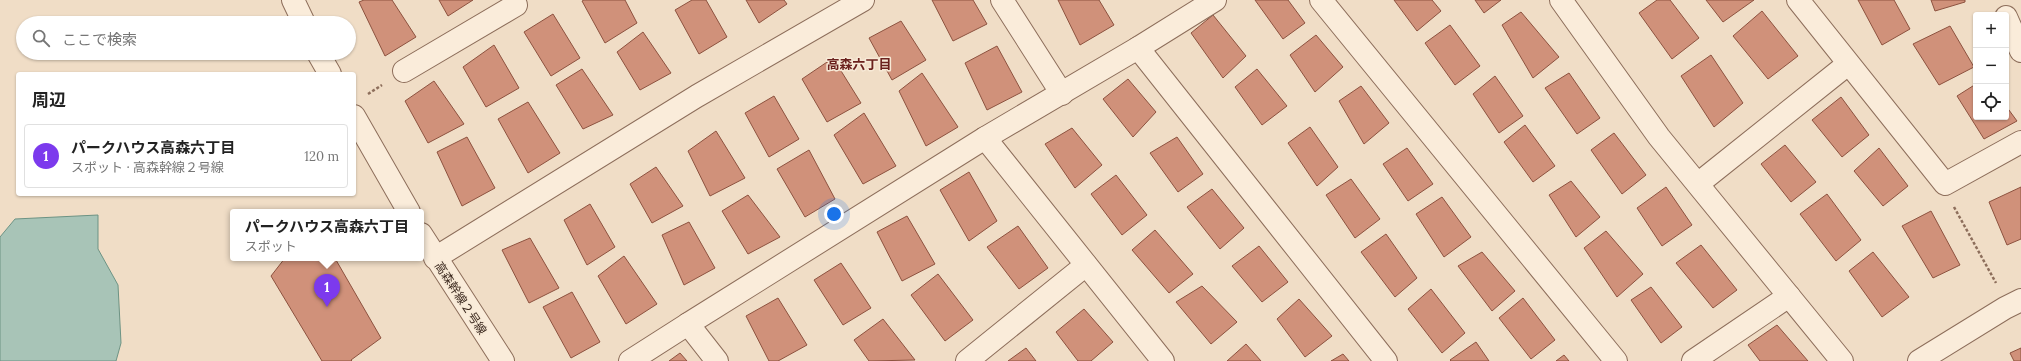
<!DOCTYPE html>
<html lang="ja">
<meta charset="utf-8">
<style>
body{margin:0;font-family:Lora,"Noto Sans JP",serif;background:#f2f2f2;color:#222}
.controls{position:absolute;right:12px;top:12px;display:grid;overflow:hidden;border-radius:4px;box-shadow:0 1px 3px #0004}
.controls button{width:36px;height:36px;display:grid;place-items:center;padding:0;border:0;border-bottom:1px solid #e0e0e0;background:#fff;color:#222;font:20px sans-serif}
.you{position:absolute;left:834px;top:214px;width:14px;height:14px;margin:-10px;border:3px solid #fff;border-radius:50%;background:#1a73e8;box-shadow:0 0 0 6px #1a73e833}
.badge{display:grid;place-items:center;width:26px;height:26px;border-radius:50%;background:#7c3aed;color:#fff;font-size:13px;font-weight:700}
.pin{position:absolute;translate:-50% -33px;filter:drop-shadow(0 1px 2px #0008)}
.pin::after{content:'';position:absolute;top:21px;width:14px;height:12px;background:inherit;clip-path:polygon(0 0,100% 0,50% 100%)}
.popup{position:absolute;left:230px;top:209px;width:194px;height:52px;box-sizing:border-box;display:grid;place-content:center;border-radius:4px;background:#fff;filter:drop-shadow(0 1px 3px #0005);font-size:13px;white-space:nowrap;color:#767676}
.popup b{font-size:15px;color:#222}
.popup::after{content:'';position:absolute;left:50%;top:100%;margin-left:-8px;border:8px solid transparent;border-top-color:#fff}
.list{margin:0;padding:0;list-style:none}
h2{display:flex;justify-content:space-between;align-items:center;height:52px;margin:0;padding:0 16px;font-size:17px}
h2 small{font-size:13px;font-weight:400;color:#767676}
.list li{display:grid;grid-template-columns:26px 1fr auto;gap:12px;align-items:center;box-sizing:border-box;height:64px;margin:0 8px 8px;padding:0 8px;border:1px solid #e0e0e0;border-radius:4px}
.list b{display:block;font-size:15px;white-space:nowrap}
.list p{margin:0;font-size:13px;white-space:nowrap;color:#767676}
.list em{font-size:13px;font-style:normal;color:#767676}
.icon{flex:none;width:22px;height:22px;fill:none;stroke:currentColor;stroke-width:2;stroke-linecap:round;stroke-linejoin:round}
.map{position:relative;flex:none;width:2021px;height:361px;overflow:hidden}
.search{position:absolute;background:#fff;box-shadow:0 1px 3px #0004;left:16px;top:16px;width:340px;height:44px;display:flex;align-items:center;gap:10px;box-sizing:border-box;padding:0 14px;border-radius:22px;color:#767676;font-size:15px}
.panel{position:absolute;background:#fff;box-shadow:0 1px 3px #0004;left:16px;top:72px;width:340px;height:124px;border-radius:4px}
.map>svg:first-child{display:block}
.water{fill:#a8c4b7;stroke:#6d9384}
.building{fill:#d0917a;stroke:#8d523f}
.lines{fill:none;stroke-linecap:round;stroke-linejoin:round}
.minor-casing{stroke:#8d6e5b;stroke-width:24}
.path{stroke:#8d6e5b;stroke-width:2.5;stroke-dasharray:3 2;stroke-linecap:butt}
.minor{stroke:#faecda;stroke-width:22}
.labels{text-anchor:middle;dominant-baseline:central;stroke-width:3;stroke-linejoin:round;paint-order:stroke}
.street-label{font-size:12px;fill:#3c291f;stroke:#f7e9d6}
.neighbourhood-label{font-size:13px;font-weight:bold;fill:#6b211d;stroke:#f7e9d6}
</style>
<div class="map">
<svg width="2021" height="361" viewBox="0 0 2021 361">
<rect width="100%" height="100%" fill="#f0ddc6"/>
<!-- water -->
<path class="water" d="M98,215V249L118,285L121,343L116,361H0V237L15,219Z"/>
<!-- building -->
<g class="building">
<path d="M364,0H392L416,37L385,56L359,2Z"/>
<path d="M439,0H473L448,16Z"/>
<path d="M584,0H625L637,23L605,43L582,1Z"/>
<path d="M692,0H706L727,37L699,54L675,10Z"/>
<path d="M746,0H784L787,4L759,23Z"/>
<path d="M932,0H973L987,24L953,41Z"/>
<path d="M1058,0H1099L1114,25L1080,45Z"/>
<path d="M1255,0H1288L1305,23L1283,39Z"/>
<path d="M1394,0H1432L1441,11L1417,31Z"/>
<path d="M1475,0H1501L1484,13Z"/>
<path d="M1657,0H1670L1699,38L1672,59L1639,13Z"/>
<path d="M1706,0H1754L1723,22Z"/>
<path d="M1858,0H1894L1910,29L1882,45Z"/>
<path d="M1931,0H1965V2L1935,11Z"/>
<path d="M1762,11L1798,56L1768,79L1733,36Z"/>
<path d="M1521,12L1559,57L1533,78L1502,25Z"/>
<path d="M553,14L580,58L551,76L524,32Z"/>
<path d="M1213,15L1246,56L1223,78L1191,33Z"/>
<path d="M901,21L926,60L892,80L869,38Z"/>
<path d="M1450,25L1480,66L1455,85L1425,43Z"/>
<path d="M1950,26L1974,67L1939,85L1913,44Z"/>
<path d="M643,32L671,73L640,90L617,52Z"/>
<path d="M1316,35L1343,67L1315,92L1290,55Z"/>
<path d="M494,45L519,88L486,107L463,67Z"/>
<path d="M997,46L1022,92L987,110L965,63Z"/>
<path d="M1711,55L1743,103L1714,127L1681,76Z"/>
<path d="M833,58L861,103L827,122L802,79Z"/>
<path d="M582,69L613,115L583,129L556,85Z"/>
<path d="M1257,69L1287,106L1262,125L1235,87Z"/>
<path d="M922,73L958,127L926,146L899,91Z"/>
<path d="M1569,73L1600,118L1577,134L1545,88Z"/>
<path d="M1495,76L1523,116L1499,133L1473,94Z"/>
<path d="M1128,79L1156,112L1133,137L1103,99Z"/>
<path d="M434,81L464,124L428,143L405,101Z"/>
<path d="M1976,84V117H2006V106L2017,121L1984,139L1957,96Z"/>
<path d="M1361,86L1389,123L1364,144L1339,101Z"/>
<path d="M774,96L799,139L769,157L745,113Z"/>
<path d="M1841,97L1869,135L1842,157L1812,120Z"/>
<path d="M528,102L560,153L528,173L498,119Z"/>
<path d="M864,113L896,166L863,184L834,135Z"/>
<path d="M1525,125L1555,166L1533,182L1504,142Z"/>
<path d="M1310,127L1338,167L1317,186L1288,143Z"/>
<path d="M1072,128L1102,165L1075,188L1045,144Z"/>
<path d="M716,131L745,178L710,196L688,151Z"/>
<path d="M1614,133L1646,175L1622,194L1591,150Z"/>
<path d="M467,137L495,188L462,206L437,152Z"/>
<path d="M1177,137L1203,174L1178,192L1150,153Z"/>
<path d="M1785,145L1816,182L1791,202L1761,164Z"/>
<path d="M1407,148L1433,184L1408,201L1383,164Z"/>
<path d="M1879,148L1908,186L1883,206L1854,171Z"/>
<path d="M809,150L835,199L805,217L777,169Z"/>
<path d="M656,167L683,206L652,223L630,184Z"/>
<path d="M969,172L997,221L969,241L940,190Z"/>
<path d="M1116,175L1147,215L1122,235L1091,194Z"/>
<path d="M1351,179L1380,219L1355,238L1326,195Z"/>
<path d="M1571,181L1600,217L1576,237L1549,195Z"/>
<path d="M1666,187L1692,225L1662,246L1637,208Z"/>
<path d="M2021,187V239L2007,245L1989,202Z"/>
<path d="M1212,189L1244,228L1220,249L1187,207Z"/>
<path d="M1827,194L1861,240L1836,261L1800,214Z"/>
<path d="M748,195L780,237L748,254L722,211Z"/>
<path d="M1442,197L1471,237L1444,257L1416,214Z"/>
<path d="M590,204L615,247L587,265L564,220Z"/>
<path d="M1931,211L1960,265L1933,278L1902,226Z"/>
<path d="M907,216L935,264L902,281L877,232Z"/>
<path d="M689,222L715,268L684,285L662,235Z"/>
<path d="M1018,226L1048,268L1019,289L987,247Z"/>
<path d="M1155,230L1193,274L1169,293L1132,250Z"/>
<path d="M1606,231L1643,274L1617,297L1584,248Z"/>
<path d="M1386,234L1417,278L1395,297L1361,252Z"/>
<path d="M530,238L559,288L529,303L502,250Z"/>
<path d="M1701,245L1737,290L1713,308L1676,263Z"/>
<path d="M1259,246L1288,282L1262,302L1232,266Z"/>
<path d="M1482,252L1515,291L1492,311L1458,266Z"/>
<path d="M1873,252L1909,297L1882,317L1849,271Z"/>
<path d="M624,256L657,304L626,324L598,276Z"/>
<path d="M285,258H338L336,260L381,338L351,360L352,361H322L271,276Z"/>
<path d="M841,263L871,308L843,325L814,280Z"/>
<path d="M938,274L973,320L945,341L911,295Z"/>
<path d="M1202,286L1237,322L1211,344L1176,302Z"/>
<path d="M1651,287L1682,327L1661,343L1631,300Z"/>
<path d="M1431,289L1465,333L1442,353L1408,309Z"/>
<path d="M572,292L600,342L571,358L543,307Z"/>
<path d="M778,298L807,345L778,361H769L746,316Z"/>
<path d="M1523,298L1555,340L1531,359L1499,318Z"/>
<path d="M1299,299L1332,336L1305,357L1277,319Z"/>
<path d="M1084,309L1113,342L1091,361H1078L1056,332Z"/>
<path d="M883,319L915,360L869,361L854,340Z"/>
<path d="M1777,325L1808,361H1760L1748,345Z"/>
<path d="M1476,342L1489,361H1451L1450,360Z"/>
<path d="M1246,344L1261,361H1227Z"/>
<path d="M1026,348L1036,361H1008Z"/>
<path d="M2021,348V361H2014L2010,353Z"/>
<path d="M680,353L687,361H669Z"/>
<path d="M1343,354L1349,361H1331Z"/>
<path d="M1564,355L1569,361H1556Z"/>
</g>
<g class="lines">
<defs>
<g id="minor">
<path d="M293,0L304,23"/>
<path d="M1002,0L1062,94"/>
<path d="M1321,0L1616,361"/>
<path d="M1561,0L1659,137L1842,361"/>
<path d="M1798,0L1945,184L2021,142"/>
<path d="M2006,17L2021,51"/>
<path d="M1138,48L1386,361"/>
<path d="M318,53L330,74"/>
<path d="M404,71L516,5"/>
<path d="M354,116L409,212"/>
<path d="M985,138L1163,361"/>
<path d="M1699,183L1848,64"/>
<path d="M421,234L503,361"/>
<path d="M435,258L697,96L863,0"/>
<path d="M630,361L688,324"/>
<path d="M717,361L688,324L985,138L1138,48L1215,0"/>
<path d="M967,361L1086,265"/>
<path d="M1693,361L1789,296"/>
<path d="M1919,361L2005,308L2021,300"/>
</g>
</defs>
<!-- minor casing -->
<use href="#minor" class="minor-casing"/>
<!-- path -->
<g class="path">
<path d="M368,94L382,85"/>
<path d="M1954,207L1996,283"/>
</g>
<!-- minor -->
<use href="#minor" class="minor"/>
</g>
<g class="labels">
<!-- street labels -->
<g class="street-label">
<text transform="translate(461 298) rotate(57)">高森幹線２号線</text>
</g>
<!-- neighbourhood labels -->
<g class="neighbourhood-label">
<text x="859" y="64">高森六丁目</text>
</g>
</g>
</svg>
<div class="controls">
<button>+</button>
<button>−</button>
<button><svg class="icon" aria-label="locate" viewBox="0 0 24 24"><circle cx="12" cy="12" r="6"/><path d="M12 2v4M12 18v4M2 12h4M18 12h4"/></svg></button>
</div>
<div class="you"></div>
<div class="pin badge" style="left:327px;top:307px">1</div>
<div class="popup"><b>パークハウス高森六丁目</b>スポット</div>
<div class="search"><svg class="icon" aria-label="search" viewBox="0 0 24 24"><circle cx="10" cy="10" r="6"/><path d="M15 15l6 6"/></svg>ここで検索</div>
<section class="panel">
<h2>周辺<small></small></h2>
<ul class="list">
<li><span class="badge">1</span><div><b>パークハウス高森六丁目</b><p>スポット · 高森幹線２号線</p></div><em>120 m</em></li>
</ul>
</section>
</div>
